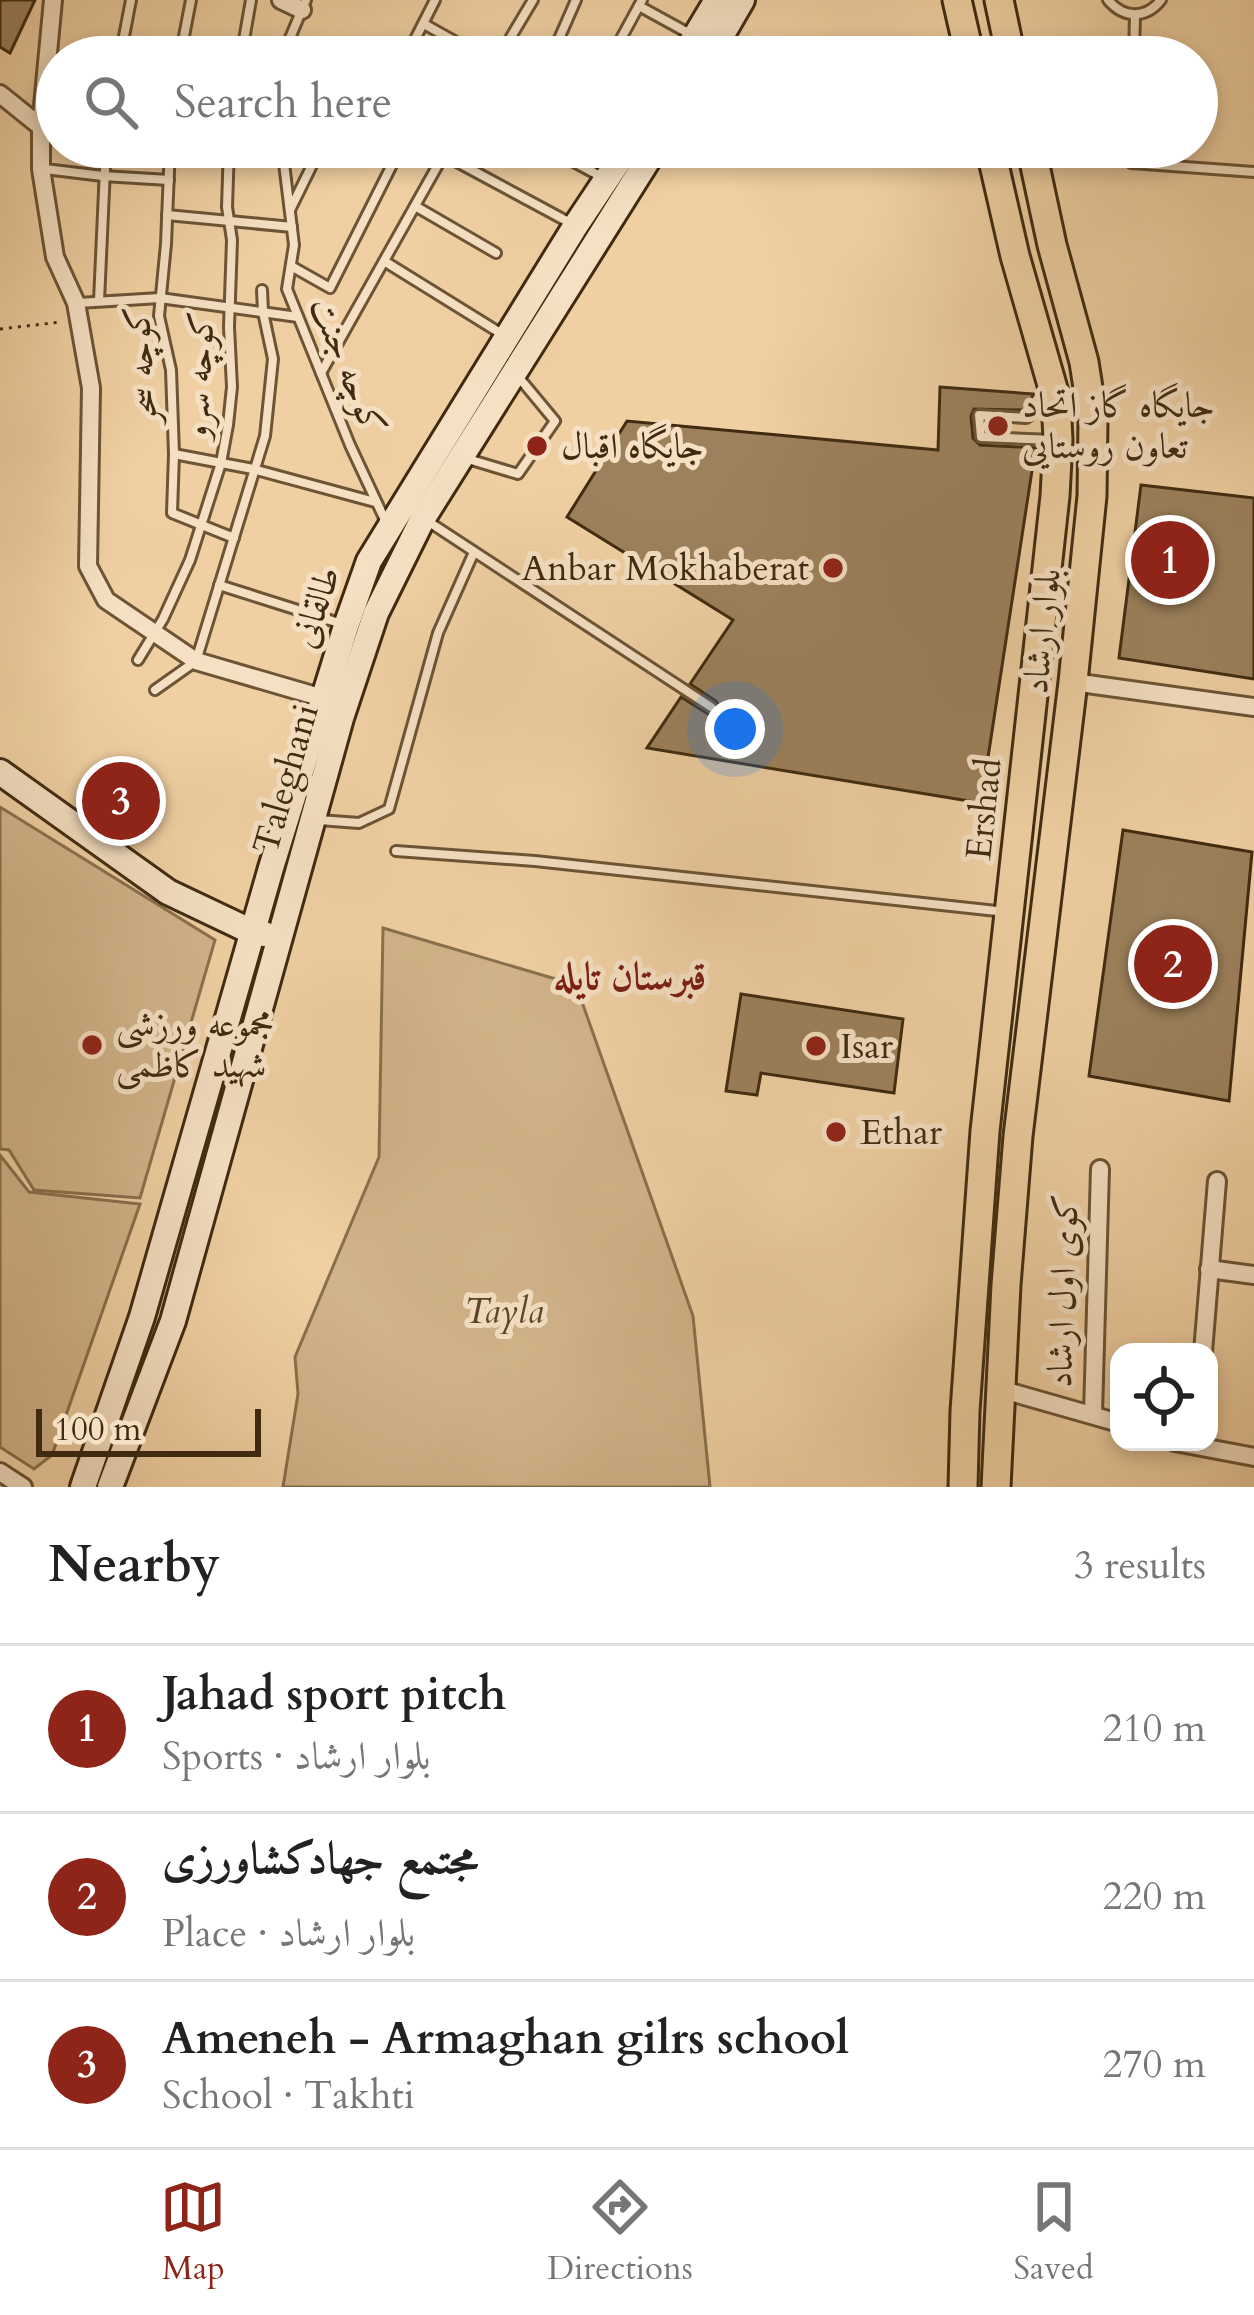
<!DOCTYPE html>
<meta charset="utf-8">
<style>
body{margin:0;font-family:Cardo,Amiri,serif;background:#f2f2f2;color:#222}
.controls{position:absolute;right:36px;bottom:36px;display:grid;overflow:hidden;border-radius:24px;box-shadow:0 6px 18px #0003}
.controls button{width:108px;height:108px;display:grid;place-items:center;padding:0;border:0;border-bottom:3px solid #e0e0e0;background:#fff;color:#222;font:60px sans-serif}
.scale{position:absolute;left:36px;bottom:30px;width:225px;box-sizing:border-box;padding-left:12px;border:6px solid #402b10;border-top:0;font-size:33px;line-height:42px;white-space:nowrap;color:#402b10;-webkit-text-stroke:9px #f5e0c3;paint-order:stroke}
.you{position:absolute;left:735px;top:729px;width:42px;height:42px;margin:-30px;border:9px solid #fff;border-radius:50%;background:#1a73e8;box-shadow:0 0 0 18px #1a73e833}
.badge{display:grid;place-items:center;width:78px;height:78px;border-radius:50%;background:#8f2418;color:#fff;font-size:39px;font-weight:700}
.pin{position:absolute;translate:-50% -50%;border:6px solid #fff;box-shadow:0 3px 12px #0006}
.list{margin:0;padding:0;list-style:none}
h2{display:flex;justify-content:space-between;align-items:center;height:156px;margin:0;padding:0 48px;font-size:51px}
h2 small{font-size:39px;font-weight:400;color:#767676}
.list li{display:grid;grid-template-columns:78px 1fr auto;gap:36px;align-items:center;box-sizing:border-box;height:168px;padding:0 48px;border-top:3px solid #e0e0e0}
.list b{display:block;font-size:45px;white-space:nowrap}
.list p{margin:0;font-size:39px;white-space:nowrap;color:#767676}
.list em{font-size:39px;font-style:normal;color:#767676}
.icon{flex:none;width:66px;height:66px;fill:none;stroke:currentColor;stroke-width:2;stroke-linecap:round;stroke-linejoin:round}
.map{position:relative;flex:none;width:1254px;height:1487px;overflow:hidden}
.search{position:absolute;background:#fff;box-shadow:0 6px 18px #0003;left:36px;right:36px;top:36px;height:132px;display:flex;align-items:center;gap:30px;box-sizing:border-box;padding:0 42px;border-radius:66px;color:#767676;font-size:45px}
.sheet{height:660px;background:#fff}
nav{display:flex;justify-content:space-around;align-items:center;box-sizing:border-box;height:168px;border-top:3px solid #e0e0e0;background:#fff;font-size:33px;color:#767676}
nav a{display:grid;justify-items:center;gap:6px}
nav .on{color:#8f2418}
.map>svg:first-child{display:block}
.green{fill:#d2b48a;stroke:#89704d;stroke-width:3}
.building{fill:#9c815c;stroke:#402b10;stroke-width:3}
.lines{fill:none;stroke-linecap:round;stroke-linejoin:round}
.lane-casing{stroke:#6c5435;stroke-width:14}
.street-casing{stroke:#6c5435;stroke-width:22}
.secondary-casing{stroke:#402b10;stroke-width:30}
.primary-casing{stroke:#402b10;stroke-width:33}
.path{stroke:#402b10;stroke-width:3;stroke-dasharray:3 6;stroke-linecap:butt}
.lane{stroke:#f5e0c3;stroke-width:8}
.street{stroke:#f5e0c3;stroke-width:16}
.secondary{stroke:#f5e0c3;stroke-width:24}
.primary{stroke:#f0d0a3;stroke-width:27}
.poi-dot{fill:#8f2418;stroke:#f5e0c3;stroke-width:4.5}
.labels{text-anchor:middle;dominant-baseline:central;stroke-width:10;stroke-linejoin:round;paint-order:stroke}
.street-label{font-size:36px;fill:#402b10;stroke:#f5e0c3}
.poi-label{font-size:36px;fill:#402b10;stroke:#f5e0c3;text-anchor:start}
.park-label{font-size:36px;font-style:italic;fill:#5d4628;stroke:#f5e0c3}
.neighbourhood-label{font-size:39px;font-weight:bold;fill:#7a1f14;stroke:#f5e0c3}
</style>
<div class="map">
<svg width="1254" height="1487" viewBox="0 0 1254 1487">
<rect width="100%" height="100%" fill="#f0d0a3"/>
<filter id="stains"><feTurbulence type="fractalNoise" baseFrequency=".00167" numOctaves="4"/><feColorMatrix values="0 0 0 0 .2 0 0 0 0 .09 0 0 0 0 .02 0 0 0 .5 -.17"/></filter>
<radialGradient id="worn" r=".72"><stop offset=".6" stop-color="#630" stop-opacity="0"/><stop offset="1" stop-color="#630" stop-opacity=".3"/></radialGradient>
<!-- green -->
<g class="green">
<path d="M0,807L215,940L140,1198L34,1190L9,1150L0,1149Z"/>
<path d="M383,928L576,985L693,1316L710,1487H283L298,1394L295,1357L379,1157Z"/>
<path d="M0,1155L29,1192L140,1204L52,1455L34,1469L0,1447Z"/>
</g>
<!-- building -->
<g class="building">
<path d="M0,0H35L10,53L0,47Z"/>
<path d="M940,387L1034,394L1029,401L1030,405L1024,410L974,409L971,416L973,438L980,445L1040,448L1039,452L1035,451L981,803L647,748L681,697L708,714L717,712L719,706L716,701L690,684L733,620L567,517L627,421L938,450Z"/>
<path d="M1141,485L1254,498V679L1119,658Z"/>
<path d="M1123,830L1252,852L1229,1101L1089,1076Z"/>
<path d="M741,994L903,1019L894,1093L761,1073L757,1095L726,1091Z"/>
</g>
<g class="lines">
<defs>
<g id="lane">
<path d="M1108,0C1124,19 1146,19 1161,0"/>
<path d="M639,6L690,34"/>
<path d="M424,24L483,57"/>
<path d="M290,39L325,57"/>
<path d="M507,43L543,57"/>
<path d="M120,57L131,0"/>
<path d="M180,57L191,0"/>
<path d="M241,57L251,0"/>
<path d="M282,57L306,0"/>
<path d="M406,57L435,0"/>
<path d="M499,57L533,0"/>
<path d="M551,57L576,0"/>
<path d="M611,57L642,0"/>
<path d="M1134,57L1135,15"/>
<path d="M170,147L166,244L159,316L171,370L174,454L172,513L234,538"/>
<path d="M282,147L294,245L287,289L350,445L385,520"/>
<path d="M546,147L600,176"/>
<path d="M1131,147V163L1254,172"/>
<path d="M444,155L574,225"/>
<path d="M45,169L103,176L169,180"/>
<path d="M415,206L496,253"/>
<path d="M290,210L321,147"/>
<path d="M167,215L292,227"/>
<path d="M384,261L505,336"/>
<path d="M291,266L330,288L401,147"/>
<path d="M99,301L106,147"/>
<path d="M78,303L160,298L298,317"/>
<path d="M321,373L448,147"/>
<path d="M1050,403L1026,418L979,415L981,437L1054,440"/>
<path d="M174,454L253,469L375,502"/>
<path d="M468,459L518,474L555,421L516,374"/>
<path d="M429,522L711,707"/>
<path d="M219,585L339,623"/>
<path d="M138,660L163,619L190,560L221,463L228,425L232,387L229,327L232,240L227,207L229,147"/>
<path d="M155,690L196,661L265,436L273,359L263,312L262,290"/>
<path d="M319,820L359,823L389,809L438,633L474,552"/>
<path d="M396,851L535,861L1006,912"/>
</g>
<g id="street">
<path d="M53,0L41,127V169L55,257L76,303L91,388L88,566L106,600L196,661L323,698"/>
<path d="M281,0L302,10"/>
<path d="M0,94L41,127"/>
<path d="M1073,682L1254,707"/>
<path d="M1209,1269L1254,1275"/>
<path d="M1203,1352L1217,1181"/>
<path d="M1000,1389L1119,1423"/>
<path d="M1093,1414L1100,1169"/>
<path d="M1175,1442L1254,1457"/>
<path d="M0,1472L23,1487"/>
</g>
<g id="secondary">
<path d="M683,57L717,0"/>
<path d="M709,57L742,0"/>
<path d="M0,772L168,892L252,932L264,934"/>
<path d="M83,1487L142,1317L271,868L346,626L369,561L576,225L628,147"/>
<path d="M110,1487L173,1321L341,718L376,613L423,518L656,147"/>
</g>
<g id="primary">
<path d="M957,0L970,57"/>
<path d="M999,0L1011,57"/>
<path d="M963,1487L965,1411L985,1131L1055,496L1058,440L1056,399L1015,256L990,147"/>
<path d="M996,1487L1006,1285L1018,1136L1073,682L1092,496L1093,420L1084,362L1052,245L1031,147"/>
</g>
</defs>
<!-- lane casing -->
<use href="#lane" class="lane-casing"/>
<!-- street casing -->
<use href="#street" class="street-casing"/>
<!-- secondary casing -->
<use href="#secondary" class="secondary-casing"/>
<!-- primary casing -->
<use href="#primary" class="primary-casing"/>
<!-- path -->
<path class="path" d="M0,329L61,322"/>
<!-- lane -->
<use href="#lane" class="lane"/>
<!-- street -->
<use href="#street" class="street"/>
<!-- secondary -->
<use href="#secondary" class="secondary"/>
<!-- primary -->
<use href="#primary" class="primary"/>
</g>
<!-- markers -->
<g class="poi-dot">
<circle cx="998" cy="426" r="12"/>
<circle cx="537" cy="446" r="12"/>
<circle cx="833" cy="568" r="12"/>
<circle cx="92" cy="1045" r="12"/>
<circle cx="816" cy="1046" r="12"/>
<circle cx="836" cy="1132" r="12"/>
</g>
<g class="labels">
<!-- street labels -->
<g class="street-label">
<text transform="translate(141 365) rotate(-94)">کوچه سحر</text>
<text transform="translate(348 366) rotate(68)">کوچه جنت</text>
<text transform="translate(199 375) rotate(-87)">کوچه سرو</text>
<text transform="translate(316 607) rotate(-71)">طالقانی</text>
<text transform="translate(1042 631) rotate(-84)">بلوار ارشاد</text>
<text transform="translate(286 779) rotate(-74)">Taleghani</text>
<text transform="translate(984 809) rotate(-84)">Ershad</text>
<text transform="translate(1063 1291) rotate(-88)">کوی اول ارشاد</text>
</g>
<!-- poi labels -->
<g class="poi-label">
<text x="1022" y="405">جایگاه گاز اتحاد<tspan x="1022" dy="41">تعاون روستایی</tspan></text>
<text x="561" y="446">جایگاه اقبال</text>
<text x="809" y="568" text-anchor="end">Anbar Mokhaberat</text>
<text x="116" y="1024">مجموعه ورزشی<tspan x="116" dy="41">شهید کاظمی</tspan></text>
<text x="840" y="1046">Isar</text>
<text x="860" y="1132">Ethar</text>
</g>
<!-- park labels -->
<g class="park-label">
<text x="504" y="1311">Tayla</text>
</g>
<!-- neighbourhood labels -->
<g class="neighbourhood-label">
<text x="630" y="976">قبرستان تایله</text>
</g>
</g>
<rect width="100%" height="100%" filter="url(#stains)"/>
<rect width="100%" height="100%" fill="url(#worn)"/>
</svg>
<div class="controls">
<button><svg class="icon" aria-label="locate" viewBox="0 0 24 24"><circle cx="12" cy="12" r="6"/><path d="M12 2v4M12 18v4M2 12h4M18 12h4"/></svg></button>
</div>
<div class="scale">100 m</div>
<div class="you"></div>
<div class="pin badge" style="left:1170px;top:560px">1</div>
<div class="pin badge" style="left:1173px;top:964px">2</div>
<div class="pin badge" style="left:121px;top:801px">3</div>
<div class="search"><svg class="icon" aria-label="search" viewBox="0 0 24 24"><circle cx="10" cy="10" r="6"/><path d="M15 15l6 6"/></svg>Search here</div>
</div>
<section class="sheet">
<h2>Nearby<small>3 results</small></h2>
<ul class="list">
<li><span class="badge">1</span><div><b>Jahad sport pitch</b><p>Sports · بلوار ارشاد</p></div><em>210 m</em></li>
<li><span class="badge">2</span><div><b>مجتمع جهادکشاورزی</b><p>Place · بلوار ارشاد</p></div><em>220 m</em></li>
<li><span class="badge">3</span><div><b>Ameneh - Armaghan gilrs school</b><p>School · Takhti</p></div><em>270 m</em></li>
</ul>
</section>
<nav>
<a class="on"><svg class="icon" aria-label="map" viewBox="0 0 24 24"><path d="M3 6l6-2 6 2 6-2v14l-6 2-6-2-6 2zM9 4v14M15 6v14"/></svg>Map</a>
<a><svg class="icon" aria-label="directions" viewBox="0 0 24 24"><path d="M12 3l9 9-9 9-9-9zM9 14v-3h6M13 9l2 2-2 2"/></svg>Directions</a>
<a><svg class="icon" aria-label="saved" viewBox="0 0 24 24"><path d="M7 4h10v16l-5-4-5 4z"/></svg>Saved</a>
</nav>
